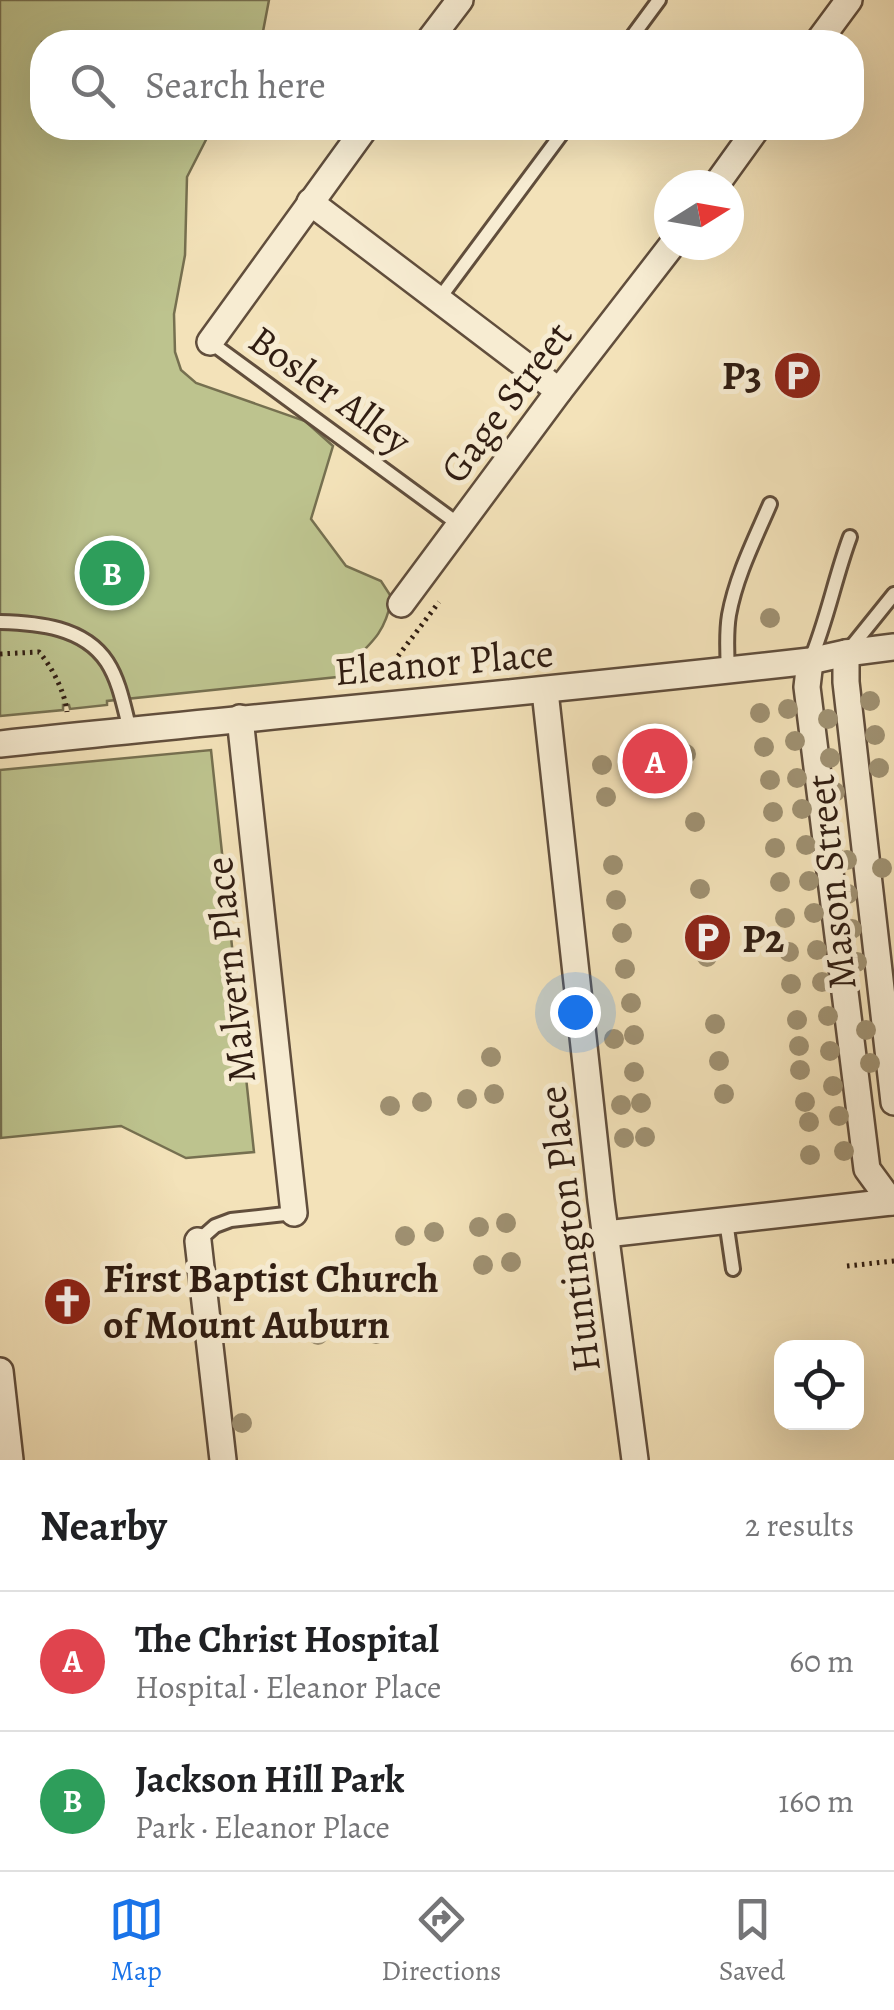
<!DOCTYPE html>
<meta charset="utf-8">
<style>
body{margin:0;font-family:Alegreya,serif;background:#f2f2f2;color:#202124}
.controls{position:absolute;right:30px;bottom:30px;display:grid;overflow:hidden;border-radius:20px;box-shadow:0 10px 40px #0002}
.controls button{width:90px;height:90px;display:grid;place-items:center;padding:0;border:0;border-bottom:2px solid #e0e0e0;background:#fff;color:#202124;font:50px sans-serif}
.compass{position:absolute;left:654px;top:170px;width:90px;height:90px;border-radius:50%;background:#fff;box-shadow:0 10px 40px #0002;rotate:79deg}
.you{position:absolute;left:575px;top:1012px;width:35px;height:35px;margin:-25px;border:8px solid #fff;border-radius:50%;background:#1a73e8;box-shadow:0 0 0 15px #1a73e833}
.badge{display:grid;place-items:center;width:65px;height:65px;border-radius:50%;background:#1a73e8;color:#fff;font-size:32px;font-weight:700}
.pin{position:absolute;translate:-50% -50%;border:5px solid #fff;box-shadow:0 2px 10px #0006}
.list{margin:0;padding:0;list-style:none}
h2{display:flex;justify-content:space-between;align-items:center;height:130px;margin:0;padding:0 40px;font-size:42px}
h2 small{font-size:32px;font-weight:400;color:#757577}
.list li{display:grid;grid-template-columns:65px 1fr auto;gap:30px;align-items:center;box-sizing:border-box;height:140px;padding:0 40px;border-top:2px solid #e0e0e0}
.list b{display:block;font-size:38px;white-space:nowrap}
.list p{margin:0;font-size:32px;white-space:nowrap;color:#757577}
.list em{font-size:32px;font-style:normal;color:#757577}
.icon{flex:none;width:55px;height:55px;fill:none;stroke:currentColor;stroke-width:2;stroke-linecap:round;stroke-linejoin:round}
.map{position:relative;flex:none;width:894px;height:1460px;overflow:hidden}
.search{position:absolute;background:#fff;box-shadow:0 10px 40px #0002;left:30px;right:30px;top:30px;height:110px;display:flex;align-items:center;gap:25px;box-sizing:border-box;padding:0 35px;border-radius:40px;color:#757577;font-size:38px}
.sheet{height:410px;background:#fff}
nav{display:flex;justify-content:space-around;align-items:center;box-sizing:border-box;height:140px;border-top:2px solid #e0e0e0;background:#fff;font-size:28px;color:#757577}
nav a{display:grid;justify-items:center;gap:5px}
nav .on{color:#1a73e8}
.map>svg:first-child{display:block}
.green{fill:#bdc38e;stroke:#767050;stroke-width:2.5}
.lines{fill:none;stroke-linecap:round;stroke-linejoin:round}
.lane-casing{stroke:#614e3c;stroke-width:18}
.street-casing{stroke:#614e3c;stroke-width:30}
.path{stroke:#301d12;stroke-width:5;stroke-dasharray:2.5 5;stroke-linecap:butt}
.lane{stroke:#f7ecd2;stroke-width:12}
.street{stroke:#f7ecd2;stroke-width:25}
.tree{fill:#9f9172}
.labels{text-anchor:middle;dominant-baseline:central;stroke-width:10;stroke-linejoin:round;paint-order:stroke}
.poi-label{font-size:40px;font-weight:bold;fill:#301d12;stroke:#f7ecd2;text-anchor:start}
.street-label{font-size:40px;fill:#301d12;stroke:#f7ecd2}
</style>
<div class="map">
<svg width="894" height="1460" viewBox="0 0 894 1460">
<rect width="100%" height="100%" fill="#f3e2b9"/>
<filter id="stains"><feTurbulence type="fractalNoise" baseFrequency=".002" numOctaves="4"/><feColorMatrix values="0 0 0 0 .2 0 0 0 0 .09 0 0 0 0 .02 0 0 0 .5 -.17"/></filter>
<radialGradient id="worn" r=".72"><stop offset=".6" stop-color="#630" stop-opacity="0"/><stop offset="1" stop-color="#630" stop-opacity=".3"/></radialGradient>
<!-- green -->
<g class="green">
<path d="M0,0H269L261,42H42V128H212L187,177L185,255L174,314L175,352L181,370L196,383L305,421L333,446L311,519L346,566L381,581L392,598C385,631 375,640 351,663L366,674L107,701V705L70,709L69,705H63V710L0,716Z"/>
<path d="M211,750L254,1152L186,1158L121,1126L1,1138L0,770Z"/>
</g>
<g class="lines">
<defs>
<g id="lane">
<path d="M628,42L659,0"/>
<path d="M439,299L566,128"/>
<path d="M210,342L461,526"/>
<path d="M0,622C38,623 84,627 107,662C120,682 124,708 130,730"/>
<path d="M848,651L894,594"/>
<path d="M810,661C827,621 835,577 850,537"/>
<path d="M728,670C727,652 726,633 729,615C736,576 755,539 770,504"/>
<path d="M726,1221L733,1269"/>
<path d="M198,1241L215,1226L231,1220L294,1213"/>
</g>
<g id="street">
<path d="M428,42L460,0"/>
<path d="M818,42L849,0"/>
<path d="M716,185L757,128"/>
<path d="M310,202L559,391"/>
<path d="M210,342L365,128"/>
<path d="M401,604L559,391L672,245"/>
<path d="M846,653V682L894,1102"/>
<path d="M810,661L807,687L867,1169L891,1202"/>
<path d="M545,691L601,1201L635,1460"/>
<path d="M240,718L294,1213"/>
<path d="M0,744C270,715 540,692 810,661L846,653L894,647"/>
<path d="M606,1234L891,1202"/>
<path d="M198,1241L223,1460"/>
<path d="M0,1371L10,1460"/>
</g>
</defs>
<!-- lane casing -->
<use href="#lane" class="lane-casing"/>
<!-- street casing -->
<use href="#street" class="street-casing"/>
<!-- path -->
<g class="path">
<path d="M0,654L39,652C52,667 65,692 67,712"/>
<path d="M380,680L439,602"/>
<path d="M847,1266L894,1261"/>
</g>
<!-- lane -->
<use href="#lane" class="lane"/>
<!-- street -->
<use href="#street" class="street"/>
</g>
<!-- trees -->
<g class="tree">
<circle cx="770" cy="618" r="10"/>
<circle cx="870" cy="701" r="10"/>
<circle cx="788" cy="709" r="10"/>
<circle cx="760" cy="713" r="10"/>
<circle cx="828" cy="719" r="10"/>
<circle cx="875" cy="735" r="10"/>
<circle cx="795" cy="741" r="10"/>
<circle cx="664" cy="746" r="10"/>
<circle cx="764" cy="747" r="10"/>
<circle cx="686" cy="754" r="10"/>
<circle cx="830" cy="758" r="10"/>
<circle cx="602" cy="765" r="10"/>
<circle cx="879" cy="768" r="10"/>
<circle cx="797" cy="778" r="10"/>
<circle cx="770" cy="780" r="10"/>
<circle cx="835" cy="792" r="10"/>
<circle cx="606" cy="797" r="10"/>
<circle cx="802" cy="809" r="10"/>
<circle cx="773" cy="812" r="10"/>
<circle cx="695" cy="822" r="10"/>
<circle cx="806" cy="845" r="10"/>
<circle cx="775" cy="848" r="10"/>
<circle cx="847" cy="860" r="10"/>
<circle cx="613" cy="865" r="10"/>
<circle cx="882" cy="868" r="10"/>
<circle cx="809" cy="881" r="10"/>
<circle cx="780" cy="882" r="10"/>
<circle cx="700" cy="889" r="10"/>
<circle cx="848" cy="894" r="10"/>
<circle cx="616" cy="900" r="10"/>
<circle cx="814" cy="913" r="10"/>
<circle cx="785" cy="918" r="10"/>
<circle cx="852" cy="929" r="10"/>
<circle cx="622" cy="933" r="10"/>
<circle cx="817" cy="950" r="10"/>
<circle cx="789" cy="952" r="10"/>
<circle cx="707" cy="957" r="10"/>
<circle cx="857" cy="962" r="10"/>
<circle cx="625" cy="969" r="10"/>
<circle cx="822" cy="982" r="10"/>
<circle cx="791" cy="984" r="10"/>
<circle cx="631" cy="1003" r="10"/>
<circle cx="828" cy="1016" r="10"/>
<circle cx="797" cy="1020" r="10"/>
<circle cx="715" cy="1024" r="10"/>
<circle cx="866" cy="1030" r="10"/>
<circle cx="634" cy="1035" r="10"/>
<circle cx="614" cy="1039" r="10"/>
<circle cx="799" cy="1046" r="10"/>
<circle cx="830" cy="1051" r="10"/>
<circle cx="491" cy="1057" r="10"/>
<circle cx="719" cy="1061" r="10"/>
<circle cx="870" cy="1063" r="10"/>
<circle cx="800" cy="1070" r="10"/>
<circle cx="634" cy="1072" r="10"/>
<circle cx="833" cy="1086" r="10"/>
<circle cx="494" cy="1094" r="10"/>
<circle cx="724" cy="1094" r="10"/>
<circle cx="467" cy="1099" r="10"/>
<circle cx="422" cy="1102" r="10"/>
<circle cx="805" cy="1102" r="10"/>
<circle cx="641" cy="1103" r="10"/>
<circle cx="621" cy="1105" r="10"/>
<circle cx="390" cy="1106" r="10"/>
<circle cx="839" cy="1116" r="10"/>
<circle cx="809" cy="1122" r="10"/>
<circle cx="645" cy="1137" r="10"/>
<circle cx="624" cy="1138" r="10"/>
<circle cx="844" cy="1151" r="10"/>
<circle cx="810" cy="1155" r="10"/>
<circle cx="506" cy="1223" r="10"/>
<circle cx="479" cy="1227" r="10"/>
<circle cx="434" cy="1232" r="10"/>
<circle cx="405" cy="1236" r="10"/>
<circle cx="511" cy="1262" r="10"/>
<circle cx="483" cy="1265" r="10"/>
<circle cx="344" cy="1328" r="10"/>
<circle cx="376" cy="1334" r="10"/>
<circle cx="318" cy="1335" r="10"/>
<circle cx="242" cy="1423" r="10"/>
</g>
<!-- icons -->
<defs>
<symbol id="parking-disc" viewBox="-11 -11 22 22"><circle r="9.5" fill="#8f2418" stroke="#f7ecd2"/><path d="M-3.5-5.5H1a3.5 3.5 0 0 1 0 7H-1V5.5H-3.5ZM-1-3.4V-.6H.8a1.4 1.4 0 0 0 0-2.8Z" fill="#fff"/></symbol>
<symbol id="church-disc" viewBox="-11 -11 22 22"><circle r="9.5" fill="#8f2418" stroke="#f7ecd2"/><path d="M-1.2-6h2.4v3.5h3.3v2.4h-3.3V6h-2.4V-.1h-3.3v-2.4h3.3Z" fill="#fff"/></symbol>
</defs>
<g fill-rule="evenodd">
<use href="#parking-disc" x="770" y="348" width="55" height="55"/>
<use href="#parking-disc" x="680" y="910" width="55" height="55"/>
<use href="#church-disc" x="40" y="1274" width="55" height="55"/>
</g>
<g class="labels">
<!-- poi labels -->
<g class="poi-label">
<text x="762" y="375" text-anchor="end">P3</text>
<text x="742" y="938">P2</text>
<text x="103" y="1278">First Baptist Church<tspan x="103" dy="46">of Mount Auburn</tspan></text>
</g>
<!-- street labels -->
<g class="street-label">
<text transform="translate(330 390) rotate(36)">Bosler Alley</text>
<text transform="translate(506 402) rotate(-53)">Gage Street</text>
<text transform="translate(444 662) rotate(-5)">Eleanor Place</text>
<text transform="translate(831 882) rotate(-96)">Mason Street</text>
<text transform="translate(230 970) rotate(-96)">Malvern Place</text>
<text transform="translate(569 1229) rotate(-97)">Huntington Place</text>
</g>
</g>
<rect width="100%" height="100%" filter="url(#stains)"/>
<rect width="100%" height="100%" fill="url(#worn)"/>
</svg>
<div class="controls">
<button><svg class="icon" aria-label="locate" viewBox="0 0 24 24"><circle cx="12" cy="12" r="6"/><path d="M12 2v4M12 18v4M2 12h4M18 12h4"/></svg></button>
</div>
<svg class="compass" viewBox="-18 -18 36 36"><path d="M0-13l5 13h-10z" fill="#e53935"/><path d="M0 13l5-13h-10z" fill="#757577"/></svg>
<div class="you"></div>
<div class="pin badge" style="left:655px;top:761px;background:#e0444e">A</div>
<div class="pin badge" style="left:112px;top:573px;background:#2e9e5b">B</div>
<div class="search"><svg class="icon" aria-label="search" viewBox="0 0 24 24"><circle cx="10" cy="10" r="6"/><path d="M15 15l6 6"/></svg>Search here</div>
</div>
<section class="sheet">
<h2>Nearby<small>2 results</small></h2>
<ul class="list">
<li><span class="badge" style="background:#e0444e">A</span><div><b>The Christ Hospital</b><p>Hospital · Eleanor Place</p></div><em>60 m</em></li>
<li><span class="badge" style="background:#2e9e5b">B</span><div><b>Jackson Hill Park</b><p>Park · Eleanor Place</p></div><em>160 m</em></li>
</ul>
</section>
<nav>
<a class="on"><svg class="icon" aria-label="map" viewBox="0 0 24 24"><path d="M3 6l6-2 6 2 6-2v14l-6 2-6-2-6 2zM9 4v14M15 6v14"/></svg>Map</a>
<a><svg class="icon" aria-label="directions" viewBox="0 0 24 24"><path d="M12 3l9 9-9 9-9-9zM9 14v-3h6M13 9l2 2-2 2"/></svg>Directions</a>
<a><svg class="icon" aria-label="saved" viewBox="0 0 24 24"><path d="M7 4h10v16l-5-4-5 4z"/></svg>Saved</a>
</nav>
